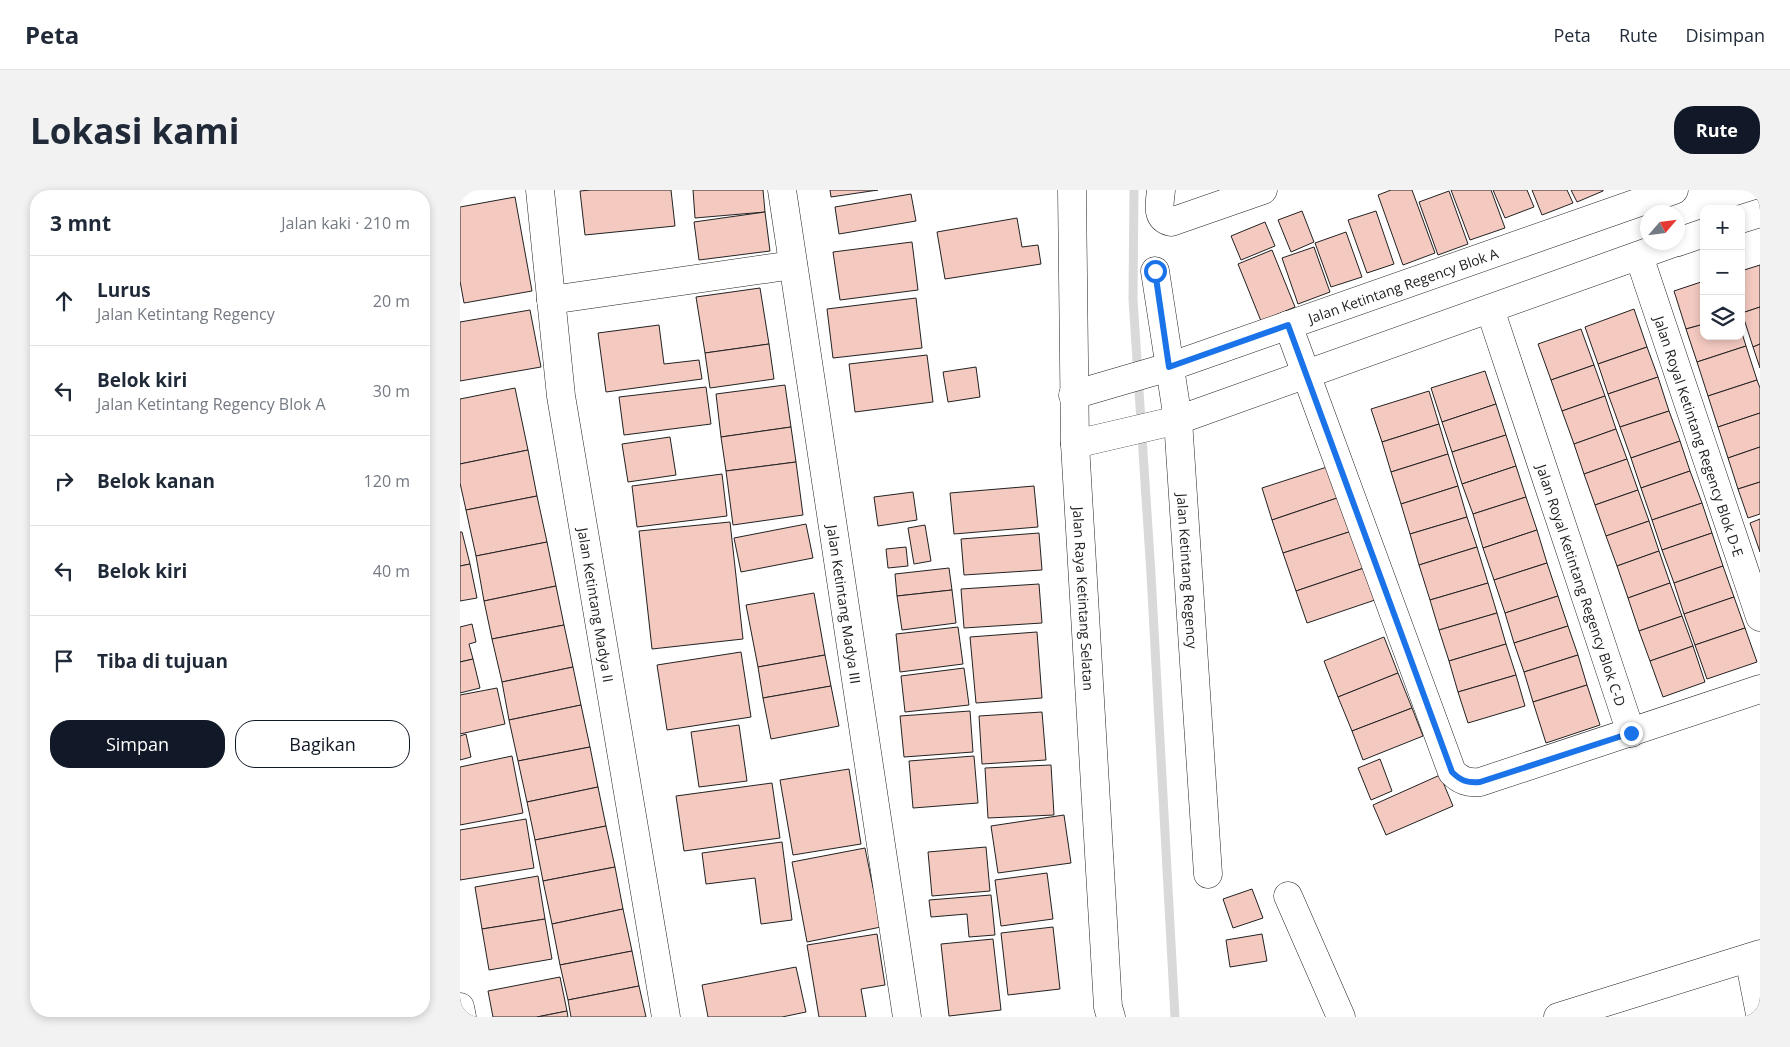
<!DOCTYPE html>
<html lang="id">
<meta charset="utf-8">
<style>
body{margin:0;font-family:"Open Sans",sans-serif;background:#f2f2f3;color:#1f2937}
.controls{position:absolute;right:15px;top:15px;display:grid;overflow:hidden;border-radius:10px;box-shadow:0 2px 8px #0003}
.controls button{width:45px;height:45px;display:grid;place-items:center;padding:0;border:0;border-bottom:1px solid #e0e1e3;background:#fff;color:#1f2937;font:25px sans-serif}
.compass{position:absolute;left:1180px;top:15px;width:45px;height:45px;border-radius:50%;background:#fff;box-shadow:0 2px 8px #0003;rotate:62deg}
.stop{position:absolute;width:15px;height:15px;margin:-11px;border:4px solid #1a73e8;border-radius:50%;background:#fff}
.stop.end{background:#1a73e8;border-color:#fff;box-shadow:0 1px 5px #0008}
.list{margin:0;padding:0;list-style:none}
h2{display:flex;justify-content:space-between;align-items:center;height:65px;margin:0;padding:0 20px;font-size:21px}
h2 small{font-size:16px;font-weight:400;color:#747a83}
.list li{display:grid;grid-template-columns:32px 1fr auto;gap:15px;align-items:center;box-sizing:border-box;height:90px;padding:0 20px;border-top:1px solid #e0e1e3}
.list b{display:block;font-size:19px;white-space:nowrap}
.list p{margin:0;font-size:16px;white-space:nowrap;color:#747a83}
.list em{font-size:16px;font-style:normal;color:#747a83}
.actions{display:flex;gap:10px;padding:15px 20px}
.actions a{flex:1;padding:11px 0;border:1px solid #111827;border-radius:20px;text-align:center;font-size:18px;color:#111827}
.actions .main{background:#111827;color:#fff}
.icon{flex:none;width:28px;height:28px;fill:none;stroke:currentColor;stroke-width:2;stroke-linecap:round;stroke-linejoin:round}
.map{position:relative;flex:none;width:1300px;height:827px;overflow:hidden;border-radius:20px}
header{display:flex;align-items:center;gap:30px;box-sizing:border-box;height:70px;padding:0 25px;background:#fff;border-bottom:1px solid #e0e1e3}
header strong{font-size:24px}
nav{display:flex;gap:28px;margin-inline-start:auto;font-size:18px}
.intro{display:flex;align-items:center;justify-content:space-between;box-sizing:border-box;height:120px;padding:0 30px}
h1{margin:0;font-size:35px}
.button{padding:12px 22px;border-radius:20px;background:#111827;color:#fff;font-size:18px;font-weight:700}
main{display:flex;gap:30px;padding:0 30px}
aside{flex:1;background:#fff;border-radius:20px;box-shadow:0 2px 8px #0003}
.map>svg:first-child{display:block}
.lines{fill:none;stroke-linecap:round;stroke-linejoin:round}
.stream{stroke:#d9d9d9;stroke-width:9}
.building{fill:#f3c9c0;stroke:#222}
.minor-casing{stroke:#222;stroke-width:29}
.minor{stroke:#fff;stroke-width:28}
.route{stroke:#1a73e8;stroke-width:6}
.labels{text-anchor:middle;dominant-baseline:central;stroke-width:4;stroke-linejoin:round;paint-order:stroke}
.street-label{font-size:14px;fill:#222;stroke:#fff}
</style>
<header>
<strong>Peta</strong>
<nav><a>Peta</a><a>Rute</a><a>Disimpan</a></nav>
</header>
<div class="intro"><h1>Lokasi kami</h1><a class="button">Rute</a></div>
<main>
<aside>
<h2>3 mnt<small>Jalan kaki · 210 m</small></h2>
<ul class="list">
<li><svg class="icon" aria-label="ahead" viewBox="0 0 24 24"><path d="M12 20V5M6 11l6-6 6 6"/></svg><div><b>Lurus</b><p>Jalan Ketintang Regency</p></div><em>20 m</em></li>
<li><svg class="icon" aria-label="left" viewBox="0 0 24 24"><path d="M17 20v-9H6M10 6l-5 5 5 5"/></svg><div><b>Belok kiri</b><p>Jalan Ketintang Regency Blok A</p></div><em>30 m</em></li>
<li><svg class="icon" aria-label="right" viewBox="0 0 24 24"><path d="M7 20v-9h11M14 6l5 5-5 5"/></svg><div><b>Belok kanan</b></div><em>120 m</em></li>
<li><svg class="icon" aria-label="left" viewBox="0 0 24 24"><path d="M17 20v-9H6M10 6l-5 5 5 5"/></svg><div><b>Belok kiri</b></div><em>40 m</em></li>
<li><svg class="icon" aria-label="arrive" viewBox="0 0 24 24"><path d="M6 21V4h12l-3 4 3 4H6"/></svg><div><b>Tiba di tujuan</b></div></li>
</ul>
<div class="actions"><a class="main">Simpan</a><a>Bagikan</a></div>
</aside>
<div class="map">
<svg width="1300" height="827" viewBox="0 0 1300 827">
<rect width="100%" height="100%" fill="#fff"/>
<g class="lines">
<!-- stream -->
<path class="stream" d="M674,0L673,109L691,384L715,827"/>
</g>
<!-- building -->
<g class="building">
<path d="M131,0H211L215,36L125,45L120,1Z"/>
<path d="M233,0H303L305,22L235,28Z"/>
<path d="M370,0H418L371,7Z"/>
<path d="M931,0H952L975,63L943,75L918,5Z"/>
<path d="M991,0H1031L1045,38L1010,50Z"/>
<path d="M1033,0H1067L1074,17L1045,28Z"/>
<path d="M1072,0H1107L1113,13L1082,25Z"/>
<path d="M1111,0H1143V1L1117,12Z"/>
<path d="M989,1L1008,54L978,65L959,12Z"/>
<path d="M451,4L456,31L379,44L375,17Z"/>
<path d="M55,7L72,101L4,113L0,91V17Z"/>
<path d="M842,21L854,52L831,62L818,30Z"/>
<path d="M916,21L934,74L907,83L888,30Z"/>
<path d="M305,22L310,61L239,70L234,32Z"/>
<path d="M557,28L562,57L578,55L581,74L485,89L477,42Z"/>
<path d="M805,32L815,56L781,70L771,46Z"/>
<path d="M886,42L902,87L871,97L855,53Z"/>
<path d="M452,52L458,100L380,110L373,62Z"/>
<path d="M854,57L870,102L838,114L822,68Z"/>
<path d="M812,60L835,117L801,131L778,74Z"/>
<path d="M1300,75V117L1282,123L1281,81Z"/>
<path d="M1244,91V134L1226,139L1214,101Z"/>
<path d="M300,98L309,154L245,163L236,107Z"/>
<path d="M456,108L462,158L373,168L367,119Z"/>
<path d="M1300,117V154L1293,157L1282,123Z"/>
<path d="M1174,119L1187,157L1138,174L1125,137Z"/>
<path d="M70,120L81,177L0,191V132Z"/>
<path d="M1244,134V146H1281V140L1286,156L1237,172L1226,139Z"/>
<path d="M199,135L204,174L239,170L242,189L146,202L138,143Z"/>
<path d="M1121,139L1134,175L1091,190L1078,154Z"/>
<path d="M309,154L314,189L250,198L245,163Z"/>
<path d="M1300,154V178L1293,157Z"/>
<path d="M1286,156L1297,190L1248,206L1237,172Z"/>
<path d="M1187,157L1198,187L1148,204L1138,174Z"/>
<path d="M467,165L473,212L395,222L389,174Z"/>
<path d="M1134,175L1145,206L1102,221L1091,190Z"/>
<path d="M516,177L520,207L488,212L483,182Z"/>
<path d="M1025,181L1036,214L982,232L971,198Z"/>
<path d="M1198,187L1209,221L1160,237L1148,204Z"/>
<path d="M1297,190L1300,198V223L1258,237L1248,206Z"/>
<path d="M325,195L331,237L261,247L256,204Z"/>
<path d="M246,197L251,234L164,245L159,207Z"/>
<path d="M55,198L68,260L0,274V209Z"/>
<path d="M969,201L979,234L922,252L911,219Z"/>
<path d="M1145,206L1156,239L1114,254L1102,221Z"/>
<path d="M1036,214L1046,245L992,262L982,232Z"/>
<path d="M1209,221L1220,251L1171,268L1160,237Z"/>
<path d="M1300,223V257L1268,268L1258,237Z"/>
<path d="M979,234L988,264L931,282L922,252Z"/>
<path d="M331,237L336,272L266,281L261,247Z"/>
<path d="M1156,239L1167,269L1124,284L1114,254Z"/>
<path d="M1046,245L1056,276L1002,294L992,262Z"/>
<path d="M210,247L216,285L168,292L162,254Z"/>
<path d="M1220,251L1230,281L1181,298L1171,268Z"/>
<path d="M1300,257V292L1278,299L1268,268Z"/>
<path d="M68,260L77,306L6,320L0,293V274Z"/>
<path d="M988,264L998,296L941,314L931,282Z"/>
<path d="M1167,269L1178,300L1135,315L1124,284Z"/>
<path d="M336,272L343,325L273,335L266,281Z"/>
<path d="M870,276L880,307L812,330L802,298Z"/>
<path d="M1056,276L1066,307L1013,324L1002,294Z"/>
<path d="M1230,281L1242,313L1192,330L1181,298Z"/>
<path d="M262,284L267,326L177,337L172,296Z"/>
<path d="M1300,292V324L1288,328L1278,299Z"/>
<path d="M574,296L578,337L494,344L490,303Z"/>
<path d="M998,296L1007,327L950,344L941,314Z"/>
<path d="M1178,300L1189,331L1146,346L1135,315Z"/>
<path d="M453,302L457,330L418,336L414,307Z"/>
<path d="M77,306L87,352L16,366L6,320Z"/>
<path d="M880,307L892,341L823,363L812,330Z"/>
<path d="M1066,307L1077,340L1023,358L1013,324Z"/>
<path d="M1242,313L1252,343L1202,360L1192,330Z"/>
<path d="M1007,327L1017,357L959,375L950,344Z"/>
<path d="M1300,329V362L1290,333Z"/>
<path d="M1189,331L1199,361L1157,376L1146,346Z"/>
<path d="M270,332L283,449L192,459L179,341Z"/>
<path d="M346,334L353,368L281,382L274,348Z"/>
<path d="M465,335L471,371L454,374L448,338Z"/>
<path d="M1077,340L1087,373L1034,390L1023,358Z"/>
<path d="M892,341L904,378L836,401L823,363Z"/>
<path d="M0,342H2L10,374L0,376Z"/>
<path d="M579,343L582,380L504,385L501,349Z"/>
<path d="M1252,343L1263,376L1214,393L1202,360Z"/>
<path d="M87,352L96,396L24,411L16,366Z"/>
<path d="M446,357L448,376L428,378L426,359Z"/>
<path d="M1017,357L1028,393L970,410L959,375Z"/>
<path d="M1199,361L1210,393L1168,408L1157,376Z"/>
<path d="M1087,373L1098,406L1045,423L1034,390Z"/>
<path d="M10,374L17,408L0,411V376Z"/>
<path d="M1263,376L1274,407L1224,424L1214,393Z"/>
<path d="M489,378L492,400L437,406L435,384Z"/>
<path d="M904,378L915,410L847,433L836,401Z"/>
<path d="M1028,393L1037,423L979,440L970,410Z"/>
<path d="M1210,393L1222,426L1179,441L1168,408Z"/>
<path d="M579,394L582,433L504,438L501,399Z"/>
<path d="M96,396L104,435L32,449L24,411Z"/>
<path d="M492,400L496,433L442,440L437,406Z"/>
<path d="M354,403L365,465L298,477L286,415Z"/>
<path d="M1098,406L1108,436L1054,453L1045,423Z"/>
<path d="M1274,407L1285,438L1235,455L1224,424Z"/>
<path d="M1037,423L1046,454L989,471L979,440Z"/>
<path d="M1222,426L1233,456L1190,471L1179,441Z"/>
<path d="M12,434L16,452L9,454L13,469L0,472V437Z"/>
<path d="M104,435L113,477L42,492L32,449Z"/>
<path d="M1108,436L1118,465L1064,482L1054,453Z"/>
<path d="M498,437L503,474L440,482L436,444Z"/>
<path d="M1285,438L1297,472L1247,489L1235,455Z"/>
<path d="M577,442L582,508L516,513L510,447Z"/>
<path d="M924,447L938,483L878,507L864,471Z"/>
<path d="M1046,454L1056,485L998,502L989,471Z"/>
<path d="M1233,456L1245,492L1203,507L1190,471Z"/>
<path d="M281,462L291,527L207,540L197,475Z"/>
<path d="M365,465L371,496L303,508L298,477Z"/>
<path d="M1118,465L1127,495L1073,512L1064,482Z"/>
<path d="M13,469L20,498L0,503V472Z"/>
<path d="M113,477L121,515L49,530L42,492Z"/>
<path d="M504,478L509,515L445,522L441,486Z"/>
<path d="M938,483L952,518L892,541L878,507Z"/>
<path d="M1056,485L1065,516L1008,533L998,502Z"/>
<path d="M1127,495L1140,535L1086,553L1073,512Z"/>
<path d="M371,496L379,536L311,549L303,508Z"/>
<path d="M37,498L45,534L0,544V505Z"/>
<path d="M121,515L130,557L58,571L49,530Z"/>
<path d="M952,518L963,546L903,570L892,541Z"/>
<path d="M510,521L513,562L444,567L440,526Z"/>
<path d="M582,522L586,570L522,574L519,526Z"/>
<path d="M279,535L287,591L239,597L231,542Z"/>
<path d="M6,544L11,567L0,570V546Z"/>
<path d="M130,557L138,597L67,612L58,571Z"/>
<path d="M52,566L63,623L0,635V577Z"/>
<path d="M514,566L518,613L453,618L449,571Z"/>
<path d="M920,569L932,601L911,610L898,578Z"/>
<path d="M591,575L594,625L528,628L525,578Z"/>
<path d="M389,579L401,654L333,665L320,590Z"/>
<path d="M980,585L993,616L926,645L913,615Z"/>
<path d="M312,593L320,648L224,661L216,606Z"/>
<path d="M138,597L146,636L75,650L67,612Z"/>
<path d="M604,625L611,673L538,683L531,636Z"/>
<path d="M66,629L74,678L0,690V640Z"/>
<path d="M146,636L155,677L83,691L75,650Z"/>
<path d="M322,652L332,730L301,734L295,688L246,694L242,663Z"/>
<path d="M526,657L530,701L472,706L468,662Z"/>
<path d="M405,658L421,737L347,752L332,672Z"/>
<path d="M155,677L163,719L92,734L83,691Z"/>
<path d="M587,683L593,729L541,736L535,690Z"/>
<path d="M78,686L85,729L22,739L15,697Z"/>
<path d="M792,699L803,728L773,738L763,709Z"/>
<path d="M531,705L535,745L509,747L507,724L471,727L469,710Z"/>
<path d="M163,719L172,761L100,775L92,734Z"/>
<path d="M85,729L92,769L29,780L22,739Z"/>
<path d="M593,737L600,799L548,805L541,743Z"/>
<path d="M417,744L425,795L401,799L406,827H359L347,755Z"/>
<path d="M802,744L807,771L770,777L766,750Z"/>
<path d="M533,749L541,820L489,826L481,754Z"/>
<path d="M172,761L179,796L108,810L100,775Z"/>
<path d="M336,777L346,822L322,827H248L242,795Z"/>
<path d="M100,787L107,821L77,827H33L28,801Z"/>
<path d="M179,796L186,827H111L108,810Z"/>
<path d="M107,821L108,827H77Z"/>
</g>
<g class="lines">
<defs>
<g id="minor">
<path id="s1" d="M80,0L101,206L206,827"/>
<path id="s2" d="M322,0L447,827"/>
<path id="s3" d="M612,0L615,254L648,817L651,827"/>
<path d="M701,0C700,13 695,28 711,32L803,0"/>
<path d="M1281,29L1300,23"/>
<path d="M1218,52L1244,43"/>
<path id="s4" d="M1179,66L1300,427"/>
<path id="s5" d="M695,81L718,230L748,684"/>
<path d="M91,110L333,75"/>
<path id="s6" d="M1030,119L1171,543"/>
<path d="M828,135L992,582C1001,591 1008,593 1020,592L1300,499"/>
<path id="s7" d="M613,205L709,177L1214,0"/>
<path d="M615,254L718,230L1216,52"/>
<path d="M828,706L881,827"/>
<path d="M1289,768L1300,824"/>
<path d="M0,817L2,827"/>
<path d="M1098,827L1300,764"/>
</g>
</defs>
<!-- minor casing -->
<use href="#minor" class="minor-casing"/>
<!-- minor -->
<use href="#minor" class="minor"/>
</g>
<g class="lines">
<!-- route -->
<path class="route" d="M695,81L709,177L828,135L992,582C1001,591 1007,593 1020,592L1171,543"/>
</g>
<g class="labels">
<!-- street labels -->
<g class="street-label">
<text stroke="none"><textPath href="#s7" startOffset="348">Jalan Ketintang Regency Blok A</textPath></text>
<text stroke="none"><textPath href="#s4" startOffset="190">Jalan Royal Ketintang Regency Blok D-E</textPath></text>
<text stroke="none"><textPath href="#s5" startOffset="302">Jalan Ketintang Regency</textPath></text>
<text stroke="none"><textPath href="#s6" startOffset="291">Jalan Royal Ketintang Regency Blok C-D</textPath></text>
<text stroke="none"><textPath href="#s3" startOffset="409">Jalan Raya Ketintang Selatan</textPath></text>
<text stroke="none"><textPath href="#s1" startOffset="419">Jalan Ketintang Madya II</textPath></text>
<text stroke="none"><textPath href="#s2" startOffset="419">Jalan Ketintang Madya III</textPath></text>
</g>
</g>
</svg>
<div class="controls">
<button>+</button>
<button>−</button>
<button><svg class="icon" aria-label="layers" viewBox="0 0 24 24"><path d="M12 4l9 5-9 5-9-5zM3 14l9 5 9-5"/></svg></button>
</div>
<svg class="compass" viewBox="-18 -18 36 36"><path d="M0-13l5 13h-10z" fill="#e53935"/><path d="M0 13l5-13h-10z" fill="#747a83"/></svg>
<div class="stop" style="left:695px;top:81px"></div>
<div class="stop end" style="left:1171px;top:543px"></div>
</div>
</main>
